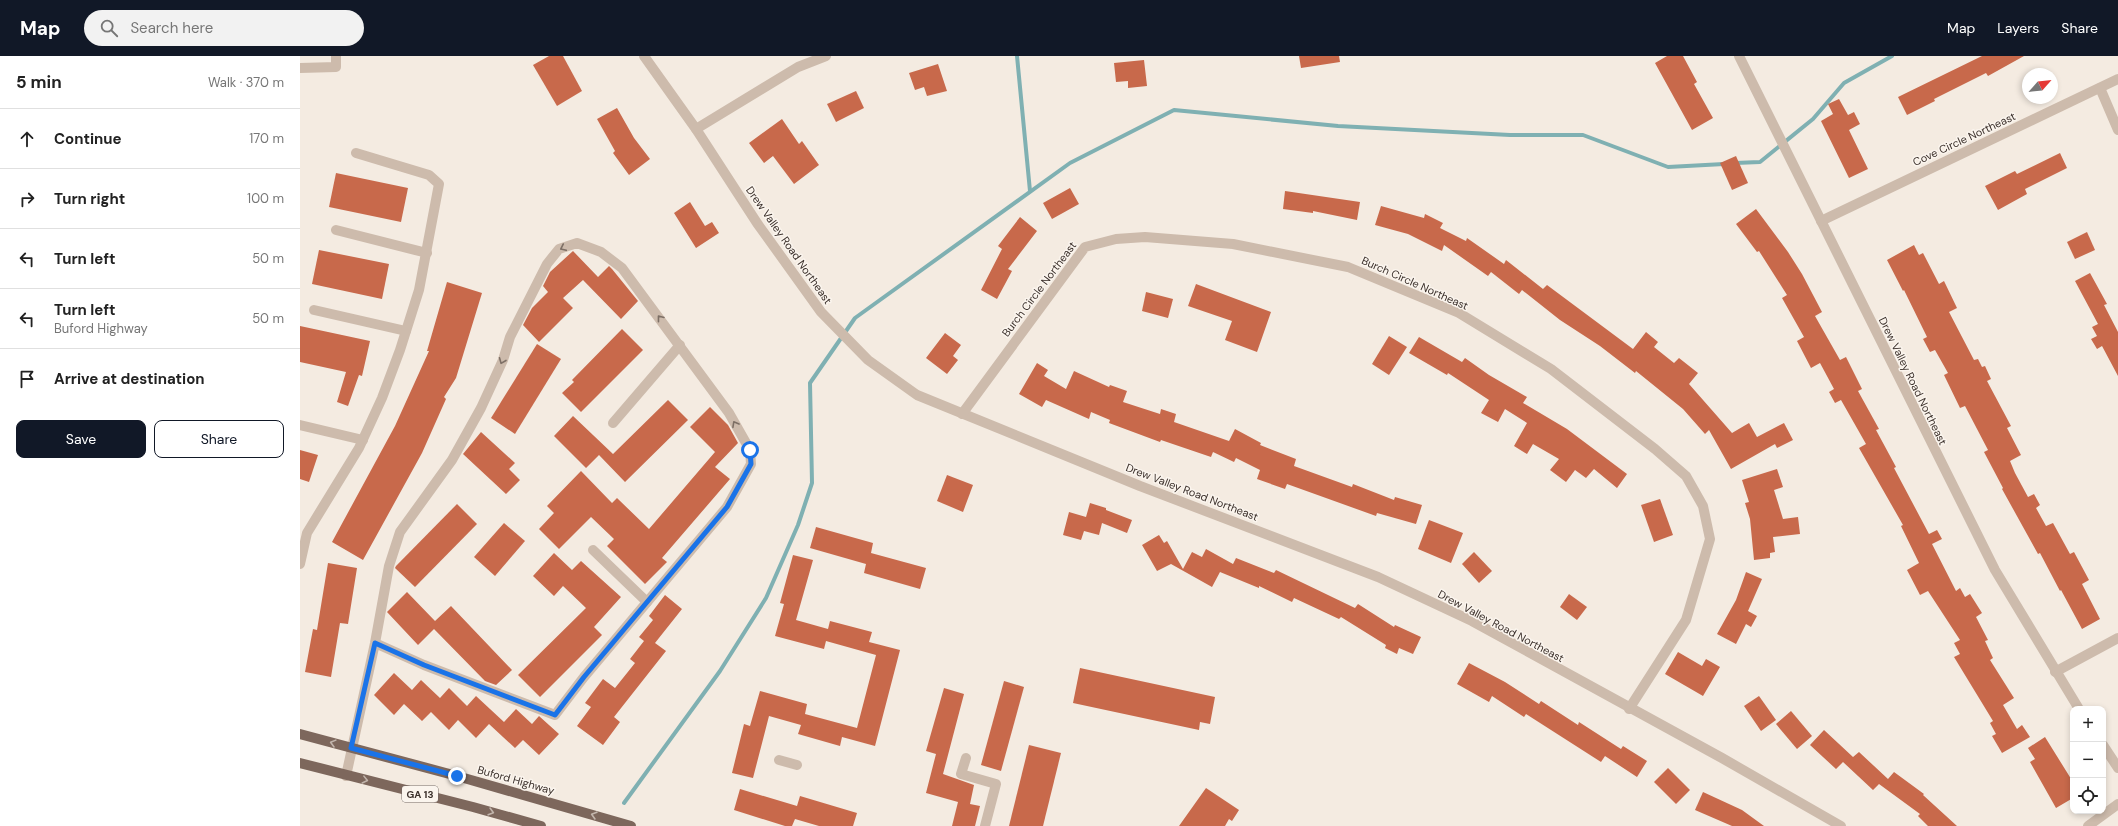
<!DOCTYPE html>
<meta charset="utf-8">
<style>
body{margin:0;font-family:"DM Sans",sans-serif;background:#f2f2f2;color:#222}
.controls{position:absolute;right:12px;bottom:12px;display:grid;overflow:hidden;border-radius:8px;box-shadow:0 2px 6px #0003}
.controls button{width:36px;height:36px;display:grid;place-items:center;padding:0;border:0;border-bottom:1px solid #e0e0e0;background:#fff;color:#222;font:20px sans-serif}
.compass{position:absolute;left:1722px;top:12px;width:36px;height:36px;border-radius:50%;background:#fff;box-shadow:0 2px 6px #0003;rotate:63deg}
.stop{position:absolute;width:12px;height:12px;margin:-9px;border:3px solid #1a73e8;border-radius:50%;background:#fff}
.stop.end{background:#1a73e8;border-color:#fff;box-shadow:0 1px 4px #0008}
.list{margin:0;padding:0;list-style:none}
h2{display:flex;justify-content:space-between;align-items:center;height:52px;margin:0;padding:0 16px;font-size:17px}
h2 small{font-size:13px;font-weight:400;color:#767676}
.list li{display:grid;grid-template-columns:26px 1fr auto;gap:12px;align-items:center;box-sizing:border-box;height:60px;padding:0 16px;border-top:1px solid #e0e0e0}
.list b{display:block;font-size:15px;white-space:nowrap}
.list p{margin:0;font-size:13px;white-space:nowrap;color:#767676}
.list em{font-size:13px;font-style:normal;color:#767676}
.actions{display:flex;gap:8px;padding:12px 16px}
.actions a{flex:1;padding:9px 0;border:1px solid #111827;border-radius:8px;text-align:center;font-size:14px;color:#111827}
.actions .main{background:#111827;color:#fff}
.icon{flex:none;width:22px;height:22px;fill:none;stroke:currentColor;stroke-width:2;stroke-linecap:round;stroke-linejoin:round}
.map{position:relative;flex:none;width:1818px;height:770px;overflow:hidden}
header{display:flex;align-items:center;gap:24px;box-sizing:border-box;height:56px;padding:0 20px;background:#111827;color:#fff}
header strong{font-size:19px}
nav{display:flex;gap:22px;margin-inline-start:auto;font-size:14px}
.search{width:280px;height:36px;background:#f2f2f2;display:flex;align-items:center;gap:10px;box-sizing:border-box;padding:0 14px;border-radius:22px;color:#767676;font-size:15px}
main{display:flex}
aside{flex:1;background:#fff}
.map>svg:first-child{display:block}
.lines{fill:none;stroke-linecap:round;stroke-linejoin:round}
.stream{stroke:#7fb0b2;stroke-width:4}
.building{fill:#c8694b}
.minor{stroke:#cdbbac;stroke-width:10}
.major{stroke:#7d675c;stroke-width:10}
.oneway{stroke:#7d6f65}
.oneway2{stroke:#c2b5ac}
.route{stroke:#1a73e8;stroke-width:5}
.labels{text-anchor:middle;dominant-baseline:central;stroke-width:3;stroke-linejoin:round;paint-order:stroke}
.shield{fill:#fbf5ee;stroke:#756b66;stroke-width:1}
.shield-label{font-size:10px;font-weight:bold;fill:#3b302b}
.street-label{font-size:11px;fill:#3b302b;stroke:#fbf5ee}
</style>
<header>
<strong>Map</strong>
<div class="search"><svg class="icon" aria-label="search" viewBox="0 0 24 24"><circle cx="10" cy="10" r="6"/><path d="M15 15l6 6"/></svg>Search here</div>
<nav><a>Map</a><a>Layers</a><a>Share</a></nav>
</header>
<main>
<aside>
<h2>5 min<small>Walk · 370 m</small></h2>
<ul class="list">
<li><svg class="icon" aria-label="ahead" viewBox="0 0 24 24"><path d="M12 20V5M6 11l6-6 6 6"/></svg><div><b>Continue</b></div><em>170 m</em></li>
<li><svg class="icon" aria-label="right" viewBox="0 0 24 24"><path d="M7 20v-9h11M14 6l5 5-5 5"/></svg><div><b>Turn right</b></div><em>100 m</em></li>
<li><svg class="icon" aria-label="left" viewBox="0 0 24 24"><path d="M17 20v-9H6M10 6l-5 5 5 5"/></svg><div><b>Turn left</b></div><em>50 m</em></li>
<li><svg class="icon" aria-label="left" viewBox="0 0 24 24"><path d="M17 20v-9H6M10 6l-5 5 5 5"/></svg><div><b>Turn left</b><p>Buford Highway</p></div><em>50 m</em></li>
<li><svg class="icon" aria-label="arrive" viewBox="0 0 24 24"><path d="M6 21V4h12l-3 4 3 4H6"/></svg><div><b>Arrive at destination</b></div></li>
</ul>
<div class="actions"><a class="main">Save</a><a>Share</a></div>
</aside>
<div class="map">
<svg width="1818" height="770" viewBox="0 0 1818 770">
<rect width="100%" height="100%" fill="#f4ebe1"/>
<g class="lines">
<!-- stream -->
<g class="stream">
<path d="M717,0L730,135"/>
<path d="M1435,107L1460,106L1513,63L1544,27L1592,0"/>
<path d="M324,747L420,615L466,542L498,469L512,427L510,327L555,262L770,107L874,54L1038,70L1210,79H1283L1368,111L1424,108"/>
</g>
</g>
<!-- building -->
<g class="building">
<path d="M249,0H263L282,35L257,50L233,9Z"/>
<path d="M999,0H1039L1040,6L1001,12Z"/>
<path d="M1367,0H1383L1397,26L1394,28L1413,62L1392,74L1355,7Z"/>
<path d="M1682,0H1724L1688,20L1686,17L1634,43L1635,45L1607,59L1598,41Z"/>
<path d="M844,4L847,30L828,32V25L816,26L814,7Z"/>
<path d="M638,8L647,35L627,40L624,31L615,34L609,17Z"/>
<path d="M556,35L564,52L536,66L527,48Z"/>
<path d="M1539,43L1548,59L1554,56L1560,68L1549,74L1568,113L1549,122L1521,65L1533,58L1528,48Z"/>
<path d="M317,52L334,82L350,103L329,119L313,97L315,95L297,63Z"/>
<path d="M482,63L499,88L502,85L519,109L494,128L473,100L464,107L449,87Z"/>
<path d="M1760,97L1767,112L1725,133L1727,138L1698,154L1685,130L1715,115L1717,118Z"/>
<path d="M1436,100L1448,127L1432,134L1420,107Z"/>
<path d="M36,117L108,132L101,166L29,151Z"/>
<path d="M770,132L779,148L752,163L743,147Z"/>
<path d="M985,135L1060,146L1057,164L1013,155V157L983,153Z"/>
<path d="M390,146L405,170L412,166L419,177L396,192L374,157Z"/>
<path d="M1081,150L1124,162L1125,158L1143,167L1140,172L1166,185L1167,182L1204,208L1206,204L1243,233L1247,229L1333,293L1346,276L1358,286L1354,291L1374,307L1379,302L1398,317L1389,328L1432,377L1449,367L1457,381L1484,367L1493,384L1477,392L1475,388L1431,413L1409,374L1405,378L1383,353L1336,315L1335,317L1300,290L1260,264L1222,234L1219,238L1191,216L1188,220L1144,189L1142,195L1108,178L1075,169Z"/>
<path d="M1456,153L1488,196L1502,218L1522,256L1515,260L1540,304L1546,301L1562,333L1558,335L1579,373L1576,374L1596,411L1594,412L1629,478L1637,474L1642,483L1632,488L1656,535L1660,532L1665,541L1670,538L1682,557L1676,561L1688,584L1685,585L1693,602L1690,604L1714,642L1703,649L1717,673L1722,669L1730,681L1702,697L1692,680L1696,678L1690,667L1693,665L1654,601L1660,598L1654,587L1660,584L1628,535L1620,539L1607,514L1619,507L1601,470L1603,469L1559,392L1566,388L1541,344L1535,347L1529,336L1534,333L1520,307L1511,312L1497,285L1504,281L1482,242L1487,239L1459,195L1457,196L1436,168Z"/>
<path d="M720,161L737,175L708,213L712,215L697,243L681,234L702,193L698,190Z"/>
<path d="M1787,176L1795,194L1775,203L1767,186Z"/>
<path d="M1614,189L1619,199L1623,197L1639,228L1644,225L1657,252L1649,256L1674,304L1678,303L1682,311L1685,310L1691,323L1687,325L1711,370L1707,372L1721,399L1710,405L1715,417L1728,441L1734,438L1740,449L1736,452L1746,470L1753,467L1770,498L1774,496L1789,524L1782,528L1800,563L1782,573L1761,534L1760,535L1740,497L1738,498L1702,433L1703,432L1684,396L1688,394L1665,350L1660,352L1644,319L1648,317L1635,294L1630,296L1623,283L1627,281L1604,234L1603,235L1587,204Z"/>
<path d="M19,194L89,208L82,243L12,228Z"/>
<path d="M273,195L298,221L309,210L312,213L338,245L321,263L283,224L263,242L273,252L239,286L223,269L232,252L248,236L243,230L250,216Z"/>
<path d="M1790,217L1807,248L1804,249L1818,276V320L1802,290L1797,293L1791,283L1797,280L1792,271L1798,268L1775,225Z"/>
<path d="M147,226L182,237L156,322L144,341L146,343L122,397L63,504L32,486L95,370L129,295H127Z"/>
<path d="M896,228L971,256L957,296L925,284L932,265L888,250Z"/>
<path d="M846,236L873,243L868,262L842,255Z"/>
<path d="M0,270L70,285L62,320L59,319L48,350L37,346L46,316L0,306Z"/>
<path d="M322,273L343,294L281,356L262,337L274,326L272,324Z"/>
<path d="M645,277L661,289L653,300L658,304L647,318L626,302Z"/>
<path d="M1089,280L1107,291L1089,319L1072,308Z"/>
<path d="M1119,281L1162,306L1165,302L1189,319L1227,341L1223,347L1267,373L1327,418L1317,432L1294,413L1286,422L1275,414L1266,426L1250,414L1259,403L1233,388L1227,398L1214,390L1227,367L1205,353L1198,366L1181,357L1189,344L1148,317L1147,319L1109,297Z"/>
<path d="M237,288L261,303L215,378L191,362Z"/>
<path d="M737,307L748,314L744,320L766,333L774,315L809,331L810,329L827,335L823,346L860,358L861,353L876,358L874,366L929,385L935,373L961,387L960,389L996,403L994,410L1052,431L1053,428L1094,444L1095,441L1122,449L1116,468L1077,457L1076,460L987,428L985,433L957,423L960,414L936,402L934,406L913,396L911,401L861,384L860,386L809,367L810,364L791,356L789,363L746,344L742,351L719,338Z"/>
<path d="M368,344L388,364L325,426L299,399L286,412L254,380L273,360L313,398Z"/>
<path d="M410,351L428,369L438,387L415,411L430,423L362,502L367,506L345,528L307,490L314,483L291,461L259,493L239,473L254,457L247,450L281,415L312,447L317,442L349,473L415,396L390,371Z"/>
<path d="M181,376L215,407L209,413L220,424L206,438L163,398Z"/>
<path d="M0,394L18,399L9,426L0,423Z"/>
<path d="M1477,413L1483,431L1474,434L1483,463L1498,461L1500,478L1473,481L1475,496L1470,497V502L1454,504L1450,463L1445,447L1449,446L1442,424Z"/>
<path d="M647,419L673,429L663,456L637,445Z"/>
<path d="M1360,443L1373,479L1354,486L1341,449Z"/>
<path d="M790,447L806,452V454L832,464L827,477L802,467L799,479L784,475L781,484L763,479L769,456L786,461Z"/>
<path d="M157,448L177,468L115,531L95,512L96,510Z"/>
<path d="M1129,464L1163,477L1151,507L1118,493Z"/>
<path d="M204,467L225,485L195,520L174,501Z"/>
<path d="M516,471L573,487L571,497L626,512L620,533L564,517L566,508L510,492Z"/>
<path d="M859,479L864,487L867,485L883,513L892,496L902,501L906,493L933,508L936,502L974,517L976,514L1055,552L1058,548L1094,571L1095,569L1121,581L1113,598L1099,592L1097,598L1085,592L1086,589L1041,561L1039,563L994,542L992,546L959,530V532L920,516L912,531L871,508L857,515L842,489Z"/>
<path d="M1174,496L1192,515L1179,527L1162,508Z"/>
<path d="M254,497L272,514L281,505L321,541L294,571L302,579L240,641L218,619L286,552L263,530L254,540L233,520Z"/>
<path d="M493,499L513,504L496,564L528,573L530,565L572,576L569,586L600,594L575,690L542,681L540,690L498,678L501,669L469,660L453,722L432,717L444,668L450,670L460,635L507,648L505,658L557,672L576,599L526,585L524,593L475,580L484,548L480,547Z"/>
<path d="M28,507L57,512L48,568L40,567L31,621L5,616L13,573L17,574Z"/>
<path d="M1446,516L1462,523L1448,555L1457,560L1451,571L1446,568L1436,588L1417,578L1436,544Z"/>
<path d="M107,536L135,565L151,550L212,614L196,629L185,625L134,573L118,589L87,556Z"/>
<path d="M1269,538L1287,551L1277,564L1260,551Z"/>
<path d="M365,539L382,553L355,587L366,595L314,661L320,666L303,689L277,670L291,651L285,647L303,623L315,632L335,607L330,603L344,585L339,581L353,564L349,560Z"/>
<path d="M1378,596L1402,610L1406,603L1420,611L1403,640L1365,618Z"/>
<path d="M1169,607L1205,626L1239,648L1241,645L1278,669L1279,666L1321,693L1323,690L1347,705L1337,721L1305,700L1301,706L1226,658L1224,661L1192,640L1189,646L1157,628Z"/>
<path d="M780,612L915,641L910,668L900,666L899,674L773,647Z"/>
<path d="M94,617L112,634L121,624L140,642L149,632L167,650L176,640L204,666L216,653L232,668L239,660L259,678L239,699L223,684L215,692L189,668L176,682L158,664L149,674L131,656L122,665L104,648L94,659L74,639Z"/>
<path d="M704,625L724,631L701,715L681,709Z"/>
<path d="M644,632L664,638L643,718L674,729L670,748L680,750L675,770H652L658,746L626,737L636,698L626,695Z"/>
<path d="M1459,640L1476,664L1461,675L1444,650Z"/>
<path d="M1491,655L1512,680L1497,693L1476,668Z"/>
<path d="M1524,674L1553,701L1559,696L1588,723L1594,716L1624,738L1623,739L1657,770H1628L1618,760L1620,758L1579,728L1573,734L1543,706L1536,713L1510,689Z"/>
<path d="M1745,681L1773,726V742L1756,752L1730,706L1735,703L1728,692Z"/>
<path d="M729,689L761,697L743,770H709Z"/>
<path d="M1368,712L1390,734L1376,748L1354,726Z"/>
<path d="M906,732L939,754L932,765L929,763L925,770H879Z"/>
<path d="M440,733L497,750L500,740L557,757L553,770H519L495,763L492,770H485L434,754Z"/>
<path d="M1403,736L1442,754L1464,770H1432L1395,754Z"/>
</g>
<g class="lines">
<!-- minor -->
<g class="minor">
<path d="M344,0L396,73L457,167L521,256L568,304L617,339L840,430L1078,521L1172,565L1422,702L1541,770"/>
<path d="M1439,0L1695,514L1779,653"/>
<path d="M0,12L36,11V0"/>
<path d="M1800,32L1818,74"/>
<path d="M396,73L498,11L526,0"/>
<path d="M1521,165L1818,23"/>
<path d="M36,174L127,197"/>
<path d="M14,254L106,275"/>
<path d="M662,358L785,191L816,183L845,181L933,188L1048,211L1159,257L1251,313L1355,393L1386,420L1403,450L1410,483L1386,564L1329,653"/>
<path d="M313,367L380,289"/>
<path d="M0,369L63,384"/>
<path d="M293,494L347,546"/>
<path d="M0,508L7,477L59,392L82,342L100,294L119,234L139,128L129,119L56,97"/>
<path d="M1755,616L1818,582"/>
<path d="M1803,689L1818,712"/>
<path d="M666,702L661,718L696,728L685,770"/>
<path d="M479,704L497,709"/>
<path d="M46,720L75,587L89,510L100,476L152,404L181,352L203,304L210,281L247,208L259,193L277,187L301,196L322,212L429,357L450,394L451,408L427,451L284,621L255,659L124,609L75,587"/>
<path d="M1788,770L1818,748"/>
</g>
<!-- major -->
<g class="major">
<path d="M0,678L157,720L331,770"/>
<path d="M0,707L173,751L241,770"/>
</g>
</g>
<!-- one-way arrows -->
<defs><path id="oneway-chevron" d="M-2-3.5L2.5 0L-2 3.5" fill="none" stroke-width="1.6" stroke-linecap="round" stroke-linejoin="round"/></defs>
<g class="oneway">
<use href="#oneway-chevron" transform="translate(263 192) rotate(155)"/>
<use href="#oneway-chevron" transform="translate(360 262) rotate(-128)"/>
<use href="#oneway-chevron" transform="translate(202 305) rotate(112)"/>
<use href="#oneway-chevron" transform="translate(435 368) rotate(-119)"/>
</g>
<g class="oneway2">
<use href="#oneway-chevron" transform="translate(33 687) rotate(-165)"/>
<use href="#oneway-chevron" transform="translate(65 724) rotate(14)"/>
<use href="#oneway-chevron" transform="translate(191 756) rotate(16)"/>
<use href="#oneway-chevron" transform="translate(294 759) rotate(-164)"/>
</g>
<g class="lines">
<!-- route -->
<path class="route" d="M157,720L51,692L75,587L124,609L255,659L284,621L427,451L451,408L450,394"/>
</g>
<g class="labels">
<!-- shield labels -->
<rect class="shield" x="102" y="730" width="36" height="16" rx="3"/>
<g class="shield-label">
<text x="120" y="738">GA 13</text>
</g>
<!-- street labels -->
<g class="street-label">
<text transform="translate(1664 83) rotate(-25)">Cove Circle Northeast</text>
<text transform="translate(489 189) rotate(55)">Drew Valley Road Northeast</text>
<text transform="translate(1115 227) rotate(24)">Burch Circle Northeast</text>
<text transform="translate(739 233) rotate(-53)">Burch Circle Northeast</text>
<text transform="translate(1613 325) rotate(64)">Drew Valley Road Northeast</text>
<text transform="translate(892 436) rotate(21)">Drew Valley Road Northeast</text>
<text transform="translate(1201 570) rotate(28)">Drew Valley Road Northeast</text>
<text transform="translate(216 724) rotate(16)">Buford Highway</text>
</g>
</g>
</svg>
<div class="controls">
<button>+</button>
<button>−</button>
<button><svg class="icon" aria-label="locate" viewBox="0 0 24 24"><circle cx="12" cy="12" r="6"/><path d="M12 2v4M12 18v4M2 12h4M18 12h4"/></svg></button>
</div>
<svg class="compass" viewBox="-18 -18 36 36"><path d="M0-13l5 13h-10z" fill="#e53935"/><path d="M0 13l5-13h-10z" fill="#767676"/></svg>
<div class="stop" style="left:450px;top:394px"></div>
<div class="stop end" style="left:157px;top:720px"></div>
</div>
</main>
